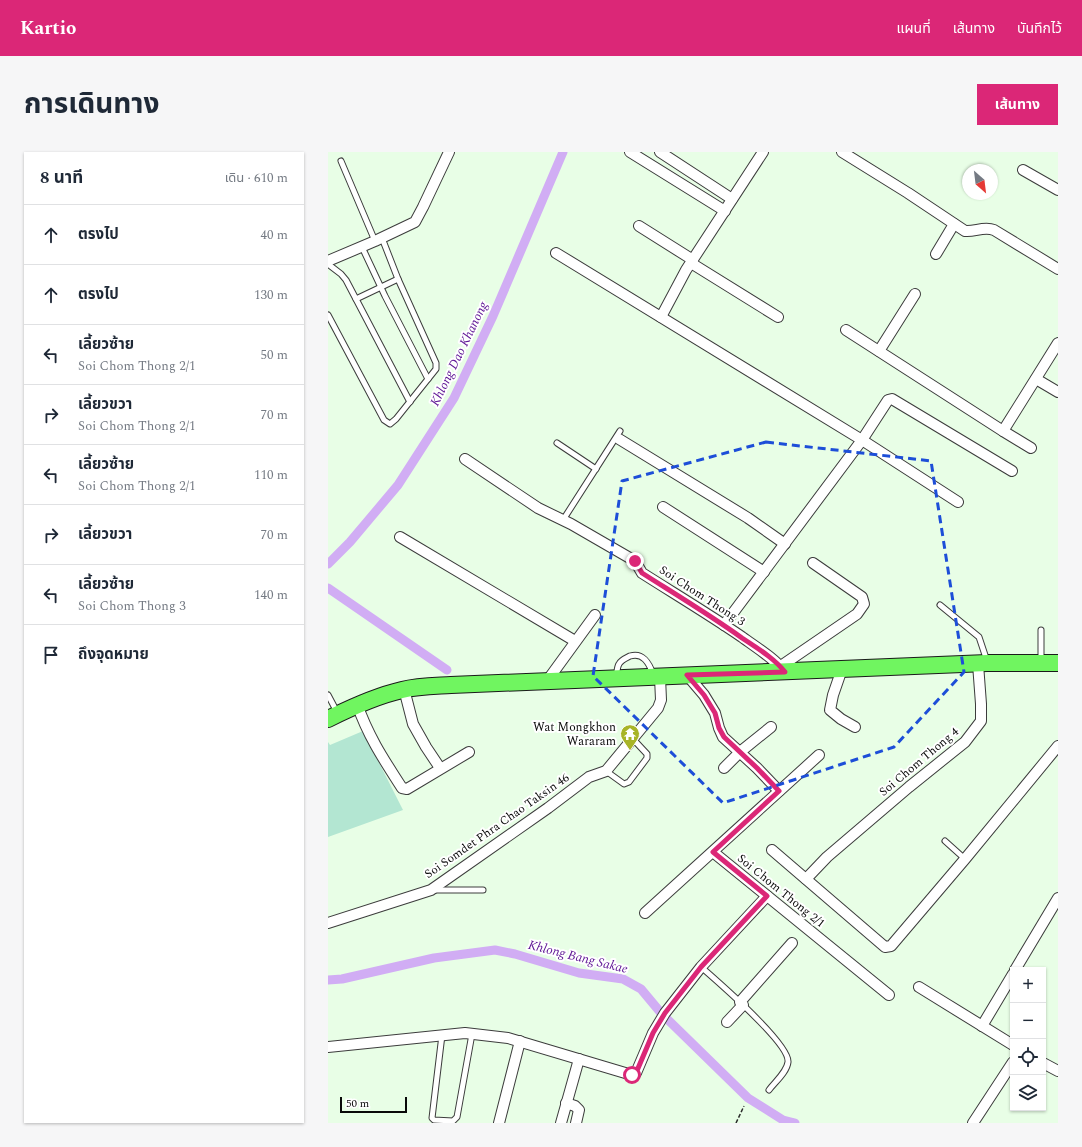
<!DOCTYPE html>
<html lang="th">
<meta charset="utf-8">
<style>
body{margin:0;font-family:Spectral,"Noto Sans Thai",serif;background:#f6f6f7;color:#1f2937}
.controls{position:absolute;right:12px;bottom:12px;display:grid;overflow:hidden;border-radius:0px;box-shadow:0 1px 3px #0004}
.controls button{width:36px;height:36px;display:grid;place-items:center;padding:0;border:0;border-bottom:1px solid #e0e1e3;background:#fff;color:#1f2937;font:20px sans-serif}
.compass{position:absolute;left:634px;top:12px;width:36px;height:36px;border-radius:50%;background:#fff;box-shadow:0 1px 3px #0004;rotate:152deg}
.scale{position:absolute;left:12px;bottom:10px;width:67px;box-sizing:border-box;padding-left:4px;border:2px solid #090909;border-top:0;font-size:11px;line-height:14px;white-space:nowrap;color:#090909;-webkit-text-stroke:3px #fff;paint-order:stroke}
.stop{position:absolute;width:12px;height:12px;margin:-9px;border:3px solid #db2777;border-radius:50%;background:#fff}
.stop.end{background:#db2777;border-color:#fff;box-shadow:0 1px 4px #0008}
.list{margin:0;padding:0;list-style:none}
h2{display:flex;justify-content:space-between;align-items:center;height:52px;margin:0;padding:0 16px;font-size:17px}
h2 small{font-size:13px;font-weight:400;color:#747a83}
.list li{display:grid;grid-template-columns:26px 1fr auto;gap:12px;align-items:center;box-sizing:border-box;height:60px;padding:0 16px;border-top:1px solid #e0e1e3}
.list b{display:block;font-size:15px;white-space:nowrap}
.list p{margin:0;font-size:13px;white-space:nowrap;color:#747a83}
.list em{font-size:13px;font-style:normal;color:#747a83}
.icon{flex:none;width:22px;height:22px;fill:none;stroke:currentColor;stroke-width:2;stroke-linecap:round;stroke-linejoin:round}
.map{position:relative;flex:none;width:730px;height:971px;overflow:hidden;border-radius:0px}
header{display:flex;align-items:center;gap:24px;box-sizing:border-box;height:56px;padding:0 20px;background:#db2777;color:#fff}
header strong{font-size:19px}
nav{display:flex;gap:22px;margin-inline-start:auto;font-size:14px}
.intro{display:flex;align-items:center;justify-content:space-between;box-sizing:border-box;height:96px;padding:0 24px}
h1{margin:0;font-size:28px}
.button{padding:10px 18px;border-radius:0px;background:#db2777;color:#fff;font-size:14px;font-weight:700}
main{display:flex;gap:24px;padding:0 24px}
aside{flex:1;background:#fff;border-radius:0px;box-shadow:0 1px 3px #0004}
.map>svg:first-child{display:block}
.green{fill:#b3e6d2}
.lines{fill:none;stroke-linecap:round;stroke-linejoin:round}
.canal{stroke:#d1adf4;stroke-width:9}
.lane-casing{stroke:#3c3c3c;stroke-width:7}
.street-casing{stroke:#3c3c3c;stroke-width:12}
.primary-casing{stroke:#1a1a1a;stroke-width:18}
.path{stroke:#2b2b2b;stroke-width:1.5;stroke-dasharray:4 2;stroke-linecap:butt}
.lane{stroke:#fff;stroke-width:5}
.street{stroke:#fff;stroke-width:10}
.primary{stroke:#70f560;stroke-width:16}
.route{stroke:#db2777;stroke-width:5}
.marked{fill:none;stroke:#1d4ed8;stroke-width:3;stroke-dasharray:8 5;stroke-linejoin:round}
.labels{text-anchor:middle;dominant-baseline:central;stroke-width:4;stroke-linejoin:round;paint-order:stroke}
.street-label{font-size:12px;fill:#090909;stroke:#fff}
.poi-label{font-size:12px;fill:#090909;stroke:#fff;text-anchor:end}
.water-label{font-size:13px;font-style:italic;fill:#601896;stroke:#fff}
</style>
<header>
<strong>Kartio</strong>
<nav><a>แผนที่</a><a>เส้นทาง</a><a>บันทึกไว้</a></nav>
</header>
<div class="intro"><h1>การเดินทาง</h1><a class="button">เส้นทาง</a></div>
<main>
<aside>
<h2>8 นาที<small>เดิน · 610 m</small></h2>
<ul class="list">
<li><svg class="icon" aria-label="ahead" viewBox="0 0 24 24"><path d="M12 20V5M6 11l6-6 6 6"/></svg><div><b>ตรงไป</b></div><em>40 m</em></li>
<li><svg class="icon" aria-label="ahead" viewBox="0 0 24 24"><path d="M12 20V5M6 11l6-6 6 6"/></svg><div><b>ตรงไป</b></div><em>130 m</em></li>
<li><svg class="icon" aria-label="left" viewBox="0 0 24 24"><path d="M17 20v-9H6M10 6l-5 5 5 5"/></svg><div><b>เลี้ยวซ้าย</b><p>Soi Chom Thong 2/1</p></div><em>50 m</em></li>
<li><svg class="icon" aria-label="right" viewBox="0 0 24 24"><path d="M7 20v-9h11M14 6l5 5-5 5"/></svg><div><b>เลี้ยวขวา</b><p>Soi Chom Thong 2/1</p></div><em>70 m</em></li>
<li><svg class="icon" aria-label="left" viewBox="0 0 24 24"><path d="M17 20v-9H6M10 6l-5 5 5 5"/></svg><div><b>เลี้ยวซ้าย</b><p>Soi Chom Thong 2/1</p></div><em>110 m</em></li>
<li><svg class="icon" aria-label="right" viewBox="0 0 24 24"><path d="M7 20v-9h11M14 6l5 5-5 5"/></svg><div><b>เลี้ยวขวา</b></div><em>70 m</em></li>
<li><svg class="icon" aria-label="left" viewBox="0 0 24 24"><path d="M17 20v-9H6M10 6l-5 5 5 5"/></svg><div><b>เลี้ยวซ้าย</b><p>Soi Chom Thong 3</p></div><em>140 m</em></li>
<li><svg class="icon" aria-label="arrive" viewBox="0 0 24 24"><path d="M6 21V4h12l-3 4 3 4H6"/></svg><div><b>ถึงจุดหมาย</b></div></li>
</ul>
</aside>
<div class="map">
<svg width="730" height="971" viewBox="0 0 730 971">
<rect width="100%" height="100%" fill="#e8fee6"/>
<!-- green -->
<path class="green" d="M35,579L75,658L0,685V590L2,593Z"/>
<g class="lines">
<!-- canal -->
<g class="canal">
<path d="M0,412L22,390L70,333L126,246L165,164L235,0"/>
<path d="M0,436L119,518"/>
<path d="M0,828L14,827L106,806L167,798L187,802L251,821L295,827L313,837L333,861L420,946L455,968L467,971"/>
</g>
<defs>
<g id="lane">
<path d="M13,9L47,89"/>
<path d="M34,95L57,144L100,227"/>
<path d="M0,112L13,122L18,128L82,250"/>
<path d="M28,147L70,127"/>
<path d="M0,163L56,268L62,272L68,267L108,217V211L70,127L54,86"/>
<path d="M229,291L268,317"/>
<path d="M235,368L292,279"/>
<path d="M612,453L651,485L659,509"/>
<path d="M713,478V509"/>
<path d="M288,525C289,521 289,515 291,512C293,508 298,506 302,504C315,500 321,511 325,522"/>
<path d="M0,543L9,560"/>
<path d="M278,619L296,632L301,630L319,606V602L305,587"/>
<path d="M617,689L637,707"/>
<path d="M106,738H155"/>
<path d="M373,815C389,829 462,892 460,910C459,920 447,930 441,938"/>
<path d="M114,883L104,966L106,968L125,969L129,965L144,882"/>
</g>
<g id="street">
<path d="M302,0L397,59"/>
<path d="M332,0L404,47"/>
<path d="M514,0L580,41L637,79C647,80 656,74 666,78L730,117"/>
<path d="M695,18L730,38"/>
<path d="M311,74L365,108"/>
<path d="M228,101L534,288L630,350"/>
<path d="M608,102L626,72"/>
<path d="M0,109L47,89L87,70L95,55L121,0"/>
<path d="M363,111L450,165"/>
<path d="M333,165L358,118L435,0"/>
<path d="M518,178L675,279L703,296"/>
<path d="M551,199L587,142"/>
<path d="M708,227L730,240"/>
<path d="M675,279L730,191"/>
<path d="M291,287L420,366L457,392"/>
<path d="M137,307L210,356L243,372L307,409L314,421C347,442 382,463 414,485C429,496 446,506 457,520"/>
<path d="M335,355L436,420"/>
<path d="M72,385L247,489"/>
<path d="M396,473L534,288L560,248L564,247L684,319"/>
<path d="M453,514L529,462L536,452L534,445L485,411"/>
<path d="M514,517L505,543L502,558L513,567L527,575"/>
<path d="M359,523L376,543L387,561L391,576L395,585L429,616L451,639"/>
<path d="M219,529L267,463"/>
<path d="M76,537L85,572L98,595L112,616"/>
<path d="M29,552C40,584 56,608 74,636L79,637L141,600"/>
<path d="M396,616L412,600L443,575"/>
<path d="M444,698L557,795L563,794L637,707L730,594"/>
<path d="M385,700L561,843"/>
<path d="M478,727L499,705L581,635L637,590L653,569V552L650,512"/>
<path d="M317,761L491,603"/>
<path d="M0,771L103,738L220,656L261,625L278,619L330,556L333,548L332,525"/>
<path d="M687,818L730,746"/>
<path d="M591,835L685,893"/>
<path d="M412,850L464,791"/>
<path d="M399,870L415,853"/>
<path d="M654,874L685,822"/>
<path d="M0,895L137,881L180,886L304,923L308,921L325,881L337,861L373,815L439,744"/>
<path d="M715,911L730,919"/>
<path d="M238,951L247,954L251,958L248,971"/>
<path d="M171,971L192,889"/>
<path d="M233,971L251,907"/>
<path d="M645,971L685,910"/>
</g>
<path id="primary" d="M0,567C24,555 48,544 74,538C90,534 107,534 123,533L659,511H730"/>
</defs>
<!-- lane casing -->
<use href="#lane" class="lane-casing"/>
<!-- street casing -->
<use href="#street" class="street-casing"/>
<!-- primary casing -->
<use href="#primary" class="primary-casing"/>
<!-- path -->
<path class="path" d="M408,971L416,954"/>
<!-- lane -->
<use href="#lane" class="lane"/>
<!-- street -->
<use href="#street" class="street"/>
<!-- primary -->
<use href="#primary" class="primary"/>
</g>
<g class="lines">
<!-- route -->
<path class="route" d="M304,923L308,921L325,881L337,861L373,815L439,744L385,700L451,639L429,616L396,585L391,576L387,561L376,543L359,523L457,520C446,506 429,496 414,486C382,463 347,442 314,421L307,409"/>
</g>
<!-- marked area -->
<path class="marked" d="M438,290L603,309L636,520L566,595L395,651L265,524L294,329Z"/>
<!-- icons -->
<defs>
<symbol id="temple-pin" viewBox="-11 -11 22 30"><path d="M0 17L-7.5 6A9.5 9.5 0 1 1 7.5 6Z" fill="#a8b427" stroke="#fff"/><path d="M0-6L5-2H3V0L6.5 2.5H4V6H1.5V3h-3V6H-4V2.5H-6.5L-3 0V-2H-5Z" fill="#fff"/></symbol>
</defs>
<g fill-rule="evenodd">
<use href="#temple-pin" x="291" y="571" width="22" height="30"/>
</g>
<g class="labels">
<!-- street labels -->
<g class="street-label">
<text transform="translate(374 444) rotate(33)">Soi Chom Thong 3</text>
<text transform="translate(591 610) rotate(-40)">Soi Chom Thong 4</text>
<text transform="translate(169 674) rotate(-35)">Soi Somdet Phra Chao Taksin 46</text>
<text transform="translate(453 739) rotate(39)">Soi Chom Thong 2/1</text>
</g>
<!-- poi labels -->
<g class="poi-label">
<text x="288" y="575">Wat Mongkhon<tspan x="288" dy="14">Wararam</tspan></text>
</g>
<!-- water labels -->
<g class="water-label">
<text transform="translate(131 202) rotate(-64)">Khlong Dao Khanong</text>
<text transform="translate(250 805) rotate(14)">Khlong Bang Sakae</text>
</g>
</g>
</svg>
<div class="controls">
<button>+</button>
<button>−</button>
<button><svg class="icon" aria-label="locate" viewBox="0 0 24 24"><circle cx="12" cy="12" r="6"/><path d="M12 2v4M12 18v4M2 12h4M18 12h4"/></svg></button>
<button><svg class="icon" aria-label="layers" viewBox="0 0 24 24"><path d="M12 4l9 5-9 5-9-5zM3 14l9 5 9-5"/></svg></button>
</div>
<svg class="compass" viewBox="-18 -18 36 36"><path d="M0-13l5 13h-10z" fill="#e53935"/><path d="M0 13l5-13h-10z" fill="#747a83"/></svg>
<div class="scale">50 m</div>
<div class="stop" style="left:304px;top:923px"></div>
<div class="stop end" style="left:307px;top:409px"></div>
</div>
</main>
